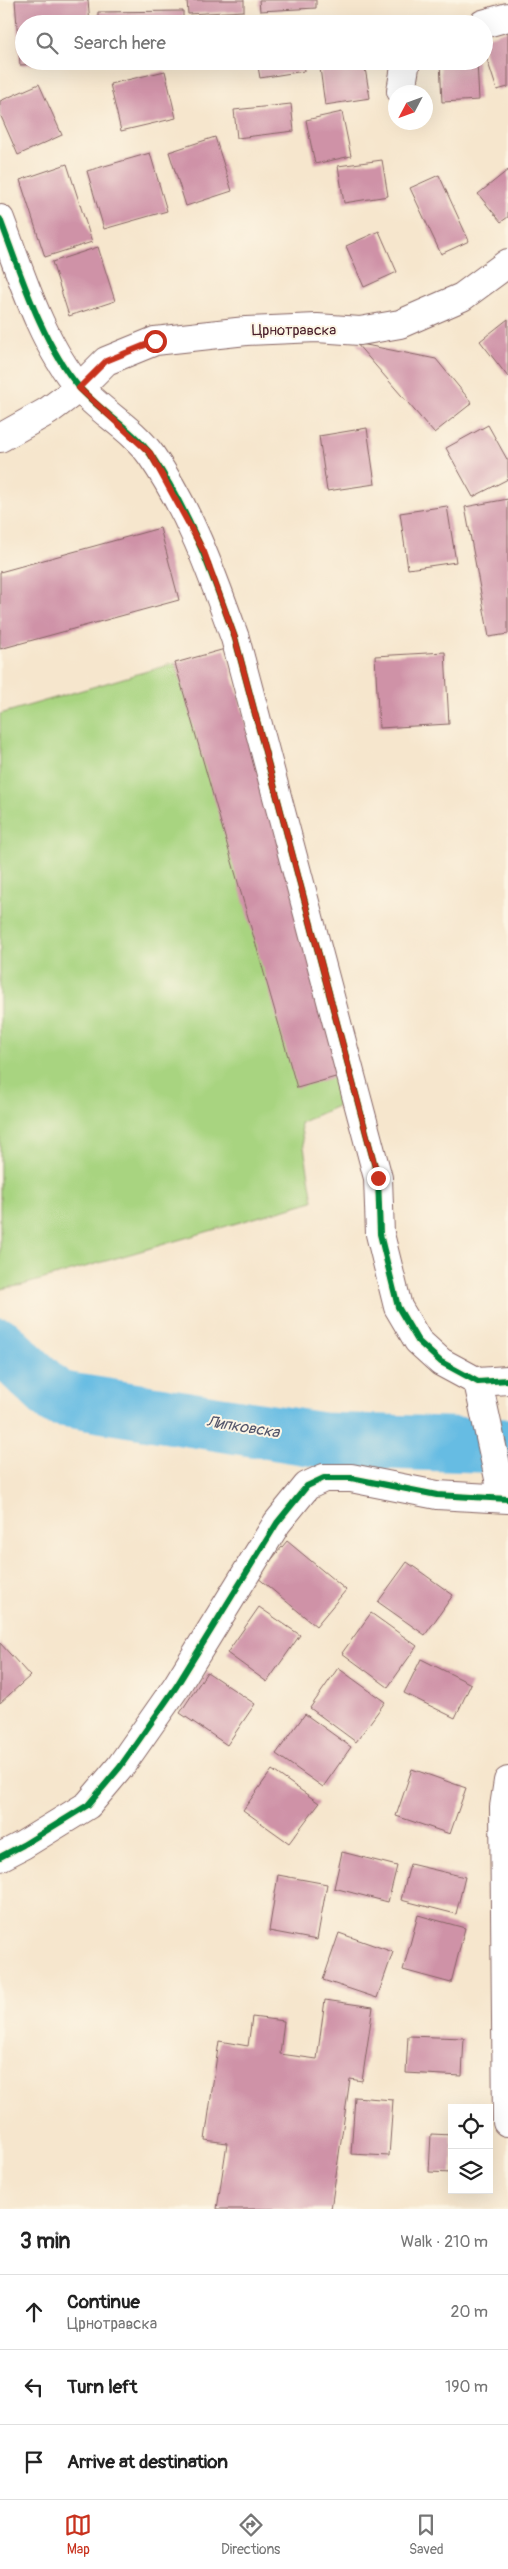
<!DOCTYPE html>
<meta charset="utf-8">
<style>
body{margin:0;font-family:Pangolin,sans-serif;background:#f6f6f6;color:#222}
.controls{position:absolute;right:15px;bottom:15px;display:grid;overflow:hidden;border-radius:0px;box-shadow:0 5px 20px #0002}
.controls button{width:45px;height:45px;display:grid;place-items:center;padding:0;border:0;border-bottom:1px solid #e0e0e0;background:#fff;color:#222;font:25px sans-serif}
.compass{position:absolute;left:388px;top:85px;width:45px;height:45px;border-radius:50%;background:#fff;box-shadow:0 5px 20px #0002;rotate:229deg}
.stop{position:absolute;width:15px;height:15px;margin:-11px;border:4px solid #c8321e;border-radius:50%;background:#fff}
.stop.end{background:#c8321e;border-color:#fff;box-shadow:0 1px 5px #0008}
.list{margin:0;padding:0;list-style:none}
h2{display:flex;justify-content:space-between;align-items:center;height:65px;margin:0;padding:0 20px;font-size:21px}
h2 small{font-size:16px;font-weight:400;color:#767676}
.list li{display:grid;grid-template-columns:32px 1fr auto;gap:15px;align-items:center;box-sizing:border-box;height:75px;padding:0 20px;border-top:1px solid #e0e0e0}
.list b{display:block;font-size:19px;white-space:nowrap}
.list p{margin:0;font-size:16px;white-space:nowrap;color:#767676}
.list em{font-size:16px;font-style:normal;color:#767676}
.icon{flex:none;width:28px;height:28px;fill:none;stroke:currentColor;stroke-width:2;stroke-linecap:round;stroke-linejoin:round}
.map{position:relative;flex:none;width:508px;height:2209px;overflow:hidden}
.search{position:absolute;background:#fff;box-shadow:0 5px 20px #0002;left:15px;right:15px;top:15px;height:55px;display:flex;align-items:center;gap:12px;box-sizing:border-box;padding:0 18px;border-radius:28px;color:#767676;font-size:19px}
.sheet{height:290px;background:#fff}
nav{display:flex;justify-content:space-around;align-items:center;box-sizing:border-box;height:70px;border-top:1px solid #e0e0e0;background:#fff;font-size:14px;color:#767676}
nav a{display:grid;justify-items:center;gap:2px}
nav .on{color:#c8321e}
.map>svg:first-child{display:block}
.green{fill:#a8d480;stroke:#797a56}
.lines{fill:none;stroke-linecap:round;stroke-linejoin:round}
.river{stroke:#66bce3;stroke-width:55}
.building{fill:#cf92a7}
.minor-casing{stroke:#866564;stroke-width:30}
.minor{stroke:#fff;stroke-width:28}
.cycleway-casing{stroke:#fcf5e5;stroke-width:9}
.cycleway{stroke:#00873e;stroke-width:6}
.route{stroke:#c8321e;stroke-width:6}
.labels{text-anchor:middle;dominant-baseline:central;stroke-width:4;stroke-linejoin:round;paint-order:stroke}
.street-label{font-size:15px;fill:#4a1f2b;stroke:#fcf5e5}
.water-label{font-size:16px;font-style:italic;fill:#54566b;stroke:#fcf5e5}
</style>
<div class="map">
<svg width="508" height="2209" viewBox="0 0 508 2209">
<rect width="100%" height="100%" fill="#fcf5e5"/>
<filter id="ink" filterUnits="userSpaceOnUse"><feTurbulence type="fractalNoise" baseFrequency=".02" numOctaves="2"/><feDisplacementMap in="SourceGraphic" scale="10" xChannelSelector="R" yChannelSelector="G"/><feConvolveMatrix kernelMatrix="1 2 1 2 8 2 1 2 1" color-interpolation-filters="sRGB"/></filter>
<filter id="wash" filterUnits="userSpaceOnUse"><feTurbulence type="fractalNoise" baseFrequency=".0096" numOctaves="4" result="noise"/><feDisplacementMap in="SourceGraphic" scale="20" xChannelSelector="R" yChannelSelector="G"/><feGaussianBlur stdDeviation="1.12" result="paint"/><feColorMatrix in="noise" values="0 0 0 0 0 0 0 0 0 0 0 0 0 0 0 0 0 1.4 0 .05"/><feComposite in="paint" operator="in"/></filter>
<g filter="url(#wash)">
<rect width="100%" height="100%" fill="#f6e6cd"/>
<!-- green -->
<path class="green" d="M175,663L352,1099L300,1123L313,1201L23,1285L0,1289V714Z"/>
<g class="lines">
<!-- river -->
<path class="river" d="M0,1345L56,1398L322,1440L508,1446"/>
</g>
<g id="blocks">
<!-- building -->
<g class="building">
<path d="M15,0H88L90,24H24V61L59,63L20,65Z"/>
<path d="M187,0H244V11L188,14Z"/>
<path d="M259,0H316V8L260,11Z"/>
<path d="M183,11V24H98V12Z"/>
<path d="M508,30V87L497,90L484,50V38Z"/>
<path d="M257,61H303L304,71L260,78Z"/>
<path d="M440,61H477L479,100L442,102Z"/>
<path d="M364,62L370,98L325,105L320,68Z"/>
<path d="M165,71L176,118L121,131L110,84Z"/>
<path d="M39,84L62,135L18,155L0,114V101Z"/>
<path d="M291,104L294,131L237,138L234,110Z"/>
<path d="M342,112L351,156L315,164L306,120Z"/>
<path d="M215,137L232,191L186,206L169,152Z"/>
<path d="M150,153L167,211L104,229L87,171Z"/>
<path d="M382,160L388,196L344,203L338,166Z"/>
<path d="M67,164L92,242L45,257L20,180Z"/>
<path d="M508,170V217L501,222L478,194Z"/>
<path d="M439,175L469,241L441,254L410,188Z"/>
<path d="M379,231L397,272L364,287L346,246Z"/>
<path d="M98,247L115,301L69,316L52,262Z"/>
<path d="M508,319V377L480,341Z"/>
<path d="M356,343L436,359L472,403L434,433Z"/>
<path d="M488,425L508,461V479L473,497L446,448Z"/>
<path d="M367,428L375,484L327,491L319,436Z"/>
<path d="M508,499V634L489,637L465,507Z"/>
<path d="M447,506L456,562L408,569L400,513Z"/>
<path d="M160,528L179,600L0,649V572Z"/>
<path d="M225,649L346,1074L297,1088L175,663Z"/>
<path d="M445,652L449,724L379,728L375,656Z"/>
<path d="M287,1541L346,1590L316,1626L257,1577Z"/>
<path d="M407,1562L453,1595L425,1635L378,1602Z"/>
<path d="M259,1607L300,1635L267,1682L227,1653Z"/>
<path d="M371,1613L417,1646L388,1687L342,1653Z"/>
<path d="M0,1643L30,1676L0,1703Z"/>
<path d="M421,1659L471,1684L455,1718L404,1693Z"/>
<path d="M338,1668L385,1702L356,1742L310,1708Z"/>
<path d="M207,1672L255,1704L227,1745L180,1713Z"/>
<path d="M305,1714L351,1747L323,1787L276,1754Z"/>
<path d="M412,1769L466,1788L450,1834L396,1816Z"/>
<path d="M272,1770L319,1803L289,1843L243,1810Z"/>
<path d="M342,1852L397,1866L388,1902L334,1888Z"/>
<path d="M410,1864L465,1877L456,1914L401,1900Z"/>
<path d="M278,1875L327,1884L317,1940L269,1931Z"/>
<path d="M418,1915L465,1928L451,1983L403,1970Z"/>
<path d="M339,1933L393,1952L377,1998L323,1980Z"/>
<path d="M325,2000L373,2007L362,2081L350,2079L331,2209H217L227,2143L205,2140L219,2041L248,2046L252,2017L284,2021L280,2054L317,2059Z"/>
<path d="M408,2036L464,2038L462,2076L406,2073Z"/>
<path d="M355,2097L393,2100L389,2156L351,2154Z"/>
<path d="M431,2134L452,2135V2173L429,2172Z"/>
</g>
</g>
</g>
<g filter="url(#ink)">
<use href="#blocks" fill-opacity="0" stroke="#866564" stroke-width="1"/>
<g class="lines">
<defs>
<g id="minor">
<path d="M483,24L508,17"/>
<path d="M401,91L406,61"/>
<path d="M0,219C20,272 42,344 79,387C100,412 132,428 151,455C190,511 212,574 235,638L378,1178L380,1234L398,1307L418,1341L441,1362L478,1382L508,1380"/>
<path d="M0,438L48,411L79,388L106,361L155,341L246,331L317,328L360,331L400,324L462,297L508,263"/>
<path d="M478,1382L503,1497"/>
<path d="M0,1857L23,1845L88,1805L120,1767L176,1687L277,1523L307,1486L324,1478H351L437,1495L508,1499"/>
<path d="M507,2122L504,1807L508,1781"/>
</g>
</defs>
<!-- minor casing -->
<use href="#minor" class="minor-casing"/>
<!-- minor -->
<use href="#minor" class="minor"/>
<defs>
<g id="cycleway">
<path d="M0,219C20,272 42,344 79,387C100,412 132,428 151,455C190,511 212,574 235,638L378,1178L380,1234L398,1307L418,1341L441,1362L478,1382L508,1380"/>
<path d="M0,1857L23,1845L88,1805L120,1767L176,1687L277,1523L307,1486L324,1478H351L437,1495L508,1499"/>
</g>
</defs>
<!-- cycleway casing -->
<use href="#cycleway" class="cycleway-casing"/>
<!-- cycleway -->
<use href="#cycleway" class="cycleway"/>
</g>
</g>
<g class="lines" filter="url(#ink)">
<!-- route -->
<path class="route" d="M155,341L106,361L79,388L150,453L204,552L235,638L378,1178"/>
</g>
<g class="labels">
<!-- street labels -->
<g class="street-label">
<text x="294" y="330">Црнотравска</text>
</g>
<!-- water labels -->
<g class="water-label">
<text transform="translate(243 1427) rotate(9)">Липковска</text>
</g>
</g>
</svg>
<div class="controls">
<button><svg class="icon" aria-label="locate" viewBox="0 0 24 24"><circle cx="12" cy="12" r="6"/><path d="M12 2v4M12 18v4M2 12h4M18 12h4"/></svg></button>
<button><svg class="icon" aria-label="layers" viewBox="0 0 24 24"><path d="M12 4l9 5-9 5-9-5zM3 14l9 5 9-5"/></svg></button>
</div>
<svg class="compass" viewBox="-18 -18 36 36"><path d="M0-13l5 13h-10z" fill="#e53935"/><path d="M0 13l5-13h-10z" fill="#767676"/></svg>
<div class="stop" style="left:155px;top:341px"></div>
<div class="stop end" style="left:378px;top:1178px"></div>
<div class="search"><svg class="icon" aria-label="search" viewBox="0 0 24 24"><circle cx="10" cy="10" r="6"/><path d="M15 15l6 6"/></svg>Search here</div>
</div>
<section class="sheet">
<h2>3 min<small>Walk · 210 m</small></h2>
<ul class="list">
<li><svg class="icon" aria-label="ahead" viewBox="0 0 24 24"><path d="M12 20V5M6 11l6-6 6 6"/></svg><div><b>Continue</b><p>Црнотравска</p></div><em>20 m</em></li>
<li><svg class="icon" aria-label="left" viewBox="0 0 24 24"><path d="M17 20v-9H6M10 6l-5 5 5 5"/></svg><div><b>Turn left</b></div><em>190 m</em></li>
<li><svg class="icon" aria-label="arrive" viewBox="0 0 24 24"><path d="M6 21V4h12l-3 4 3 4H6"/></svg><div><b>Arrive at destination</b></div></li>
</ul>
</section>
<nav>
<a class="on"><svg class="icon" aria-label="map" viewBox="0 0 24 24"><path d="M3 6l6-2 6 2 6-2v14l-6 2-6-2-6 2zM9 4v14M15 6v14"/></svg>Map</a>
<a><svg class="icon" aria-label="directions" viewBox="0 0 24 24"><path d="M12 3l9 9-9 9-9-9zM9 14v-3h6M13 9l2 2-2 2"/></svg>Directions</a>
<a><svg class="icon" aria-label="saved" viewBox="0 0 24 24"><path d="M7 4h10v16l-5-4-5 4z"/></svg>Saved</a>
</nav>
